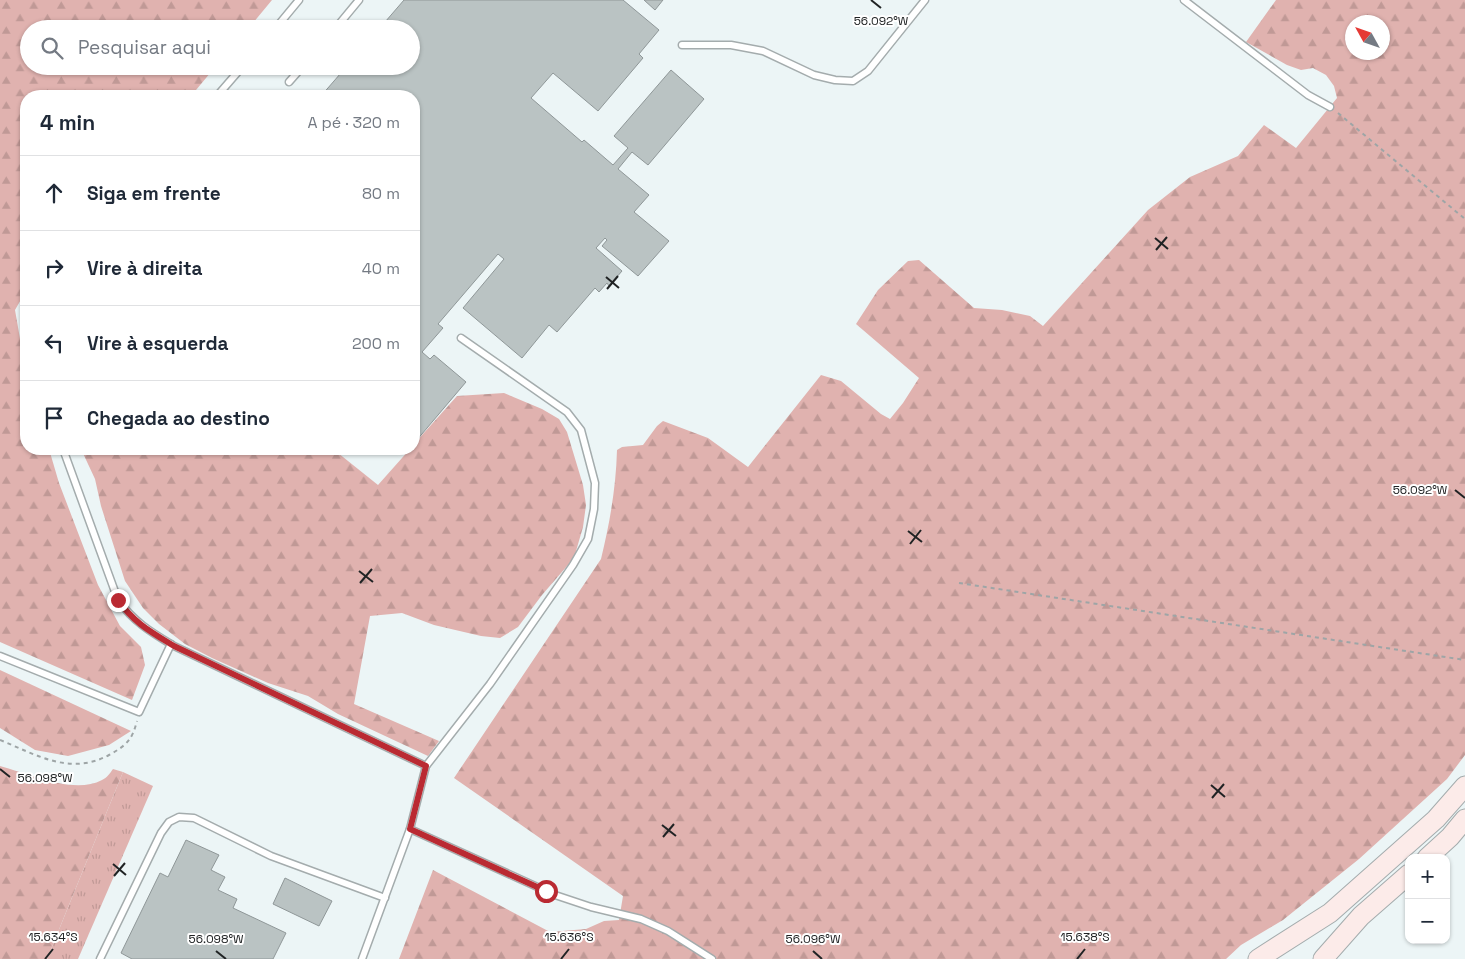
<!DOCTYPE html>
<html lang="pt">
<meta charset="utf-8">
<style>
body{margin:0;font-family:"Space Grotesk",sans-serif;background:#f6f6f7;color:#1f2937}
.controls{position:absolute;right:15px;bottom:15px;display:grid;overflow:hidden;border-radius:10px;box-shadow:0 1px 4px #0004}
.controls button{width:45px;height:45px;display:grid;place-items:center;padding:0;border:0;border-bottom:1px solid #e0e1e3;background:#fff;color:#1f2937;font:25px sans-serif}
.compass{position:absolute;left:1345px;top:15px;width:45px;height:45px;border-radius:50%;background:#fff;box-shadow:0 1px 4px #0004;rotate:310deg}
.stop{position:absolute;width:15px;height:15px;margin:-11px;border:4px solid #ba2a32;border-radius:50%;background:#fff}
.stop.end{background:#ba2a32;border-color:#fff;box-shadow:0 1px 5px #0008}
.list{margin:0;padding:0;list-style:none}
h2{display:flex;justify-content:space-between;align-items:center;height:65px;margin:0;padding:0 20px;font-size:21px}
h2 small{font-size:16px;font-weight:400;color:#747a83}
.list li{display:grid;grid-template-columns:32px 1fr auto;gap:15px;align-items:center;box-sizing:border-box;height:75px;padding:0 20px;border-top:1px solid #e0e1e3}
.list b{display:block;font-size:19px;white-space:nowrap}
.list em{font-size:16px;font-style:normal;color:#747a83}
.icon{flex:none;width:28px;height:28px;fill:none;stroke:currentColor;stroke-width:2;stroke-linecap:round;stroke-linejoin:round}
.map{position:relative;flex:none;width:1465px;height:959px;overflow:hidden}
.search{position:absolute;background:#fff;box-shadow:0 1px 4px #0004;left:20px;top:20px;width:400px;height:55px;display:flex;align-items:center;gap:12px;box-sizing:border-box;padding:0 18px;border-radius:28px;color:#747a83;font-size:19px}
.panel{position:absolute;background:#fff;box-shadow:0 1px 4px #0004;left:20px;top:90px;width:400px;height:365px;border-radius:20px}
.map>svg:first-child{display:block}
.grass{fill:url(#grass-tufts)}
.forest{fill:url(#forest-firs);fill-rule:evenodd}
.building{fill:#bac3c3;stroke:#8f9798}
.lines{fill:none;stroke-linecap:round;stroke-linejoin:round}
.service-casing{stroke:#a4acad;stroke-width:9}
.secondary-casing{stroke:#a4acad;stroke-width:21}
.path{stroke:#9ea5a6;stroke-width:2;stroke-dasharray:4 4;stroke-linecap:butt}
.service{stroke:#fff;stroke-width:6}
.secondary{stroke:#fcebe9;stroke-width:19}
.route{stroke:#ba2a32;stroke-width:6}
.ticks{fill:none;stroke:#202324;stroke-width:2}
.ticks-label{font-size:12px;text-anchor:middle;fill:#202324;stroke:#fff;stroke-width:4;stroke-linejoin:round;paint-order:stroke}
</style>
<div class="map">
<svg width="1465" height="959" viewBox="0 0 1465 959">
<defs>
<pattern id="grass-tufts" width="24" height="20" patternUnits="userSpaceOnUse" patternTransform="scale(1.25)"><rect width="24" height="20" fill="#e0b2af"/><path d="M3 7l-1-3M5 7V3M7 7l1-3M15 17l-1-3M17 17v-4M19 17l1-3" fill="none" stroke="#c09996"/></pattern>
<pattern id="forest-firs" width="22" height="20" patternUnits="userSpaceOnUse" patternTransform="scale(1.25)"><rect width="22" height="20" fill="#e0b2af"/><path d="M5 1l3.5 6h-7zM16 11l3.5 6h-7z" fill="#c09996"/></pattern>
</defs>
<rect width="100%" height="100%" fill="#ecf5f6"/>
<!-- grass -->
<path class="grass" d="M123,772L153,786L78,959H47Z"/>
<!-- forest -->
<g class="forest">
<path d="M0,0H272L248,29H29V66H216L191,96H26V294L23,296L15,310L26,373V449H49L59,483L98,585L120,626L141,647L145,665L132,700L0,642Z"/>
<path d="M1276,0H1465V755L1447,779L1359,859L1283,920L1241,945L1226,959H399L433,870L550,932L586,929L604,921L619,920L623,896L454,778L601,559C610,522 616,487 617,450L622,447L643,445L657,426L663,421L708,438L748,467L821,375L841,381L881,414L890,419L903,403L919,378L856,324L878,290L908,261L919,260L974,308L1002,310L1030,316L1043,326L1148,210L1190,177L1238,156L1264,125L1296,148L1337,98L1334,86L1326,75L1313,68L1301,70L1287,65L1246,42ZM1352,22H1382V52H1352Z"/>
<path d="M504,393L542,409L559,419L567,432L583,485L586,505L583,527L574,558L542,595L518,627L500,638L481,636L434,625L402,613L370,616L354,704L439,741L428,756L338,714L308,696L268,683L212,658L185,644L159,624L143,608L125,581L101,506L95,479L81,449H333L378,485L410,449H414V444L457,396Z"/>
<path d="M0,670L131,731L109,745L68,756L35,750L0,728Z"/>
<path d="M0,766C29,774 74,795 102,780C107,778 110,773 113,769L123,772L47,959H0Z"/>
</g>
<!-- building -->
<g class="building">
<path d="M404,0H623L659,30L639,54L643,58L598,111L553,73L531,98L582,142L584,140L613,165L628,148L614,136L671,70L704,99L648,165L632,152L618,169L649,195L634,212L669,241L638,276L602,246L607,240L605,238L596,248L622,271L609,286L607,283L599,292L595,288L557,332L549,325L522,358L463,308L504,259L498,254L438,324L443,328L422,352L430,359L434,355L466,382L416,441L414,439V96H321L347,66H411V29H379Z"/>
<path d="M644,0H663L655,10Z"/>
<path d="M186,840L219,855L211,870L225,877L218,890L237,899L233,908L286,933L273,959H132L121,953L160,873L168,877Z"/>
<path d="M285,878L332,901L319,926L273,904Z"/>
</g>
<g class="lines">
<defs>
<g id="service">
<path d="M1184,0L1308,95L1330,107"/>
<path d="M275,29L299,0"/>
<path d="M335,29L359,0"/>
<path d="M682,45H731L763,51L814,75L835,80L853,81L868,71L925,0"/>
<path d="M289,82L303,66"/>
<path d="M217,96L243,66"/>
<path d="M63,449L118,600C134,622 151,632 174,646L426,766"/>
<path d="M0,656L139,712L171,644"/>
<path d="M410,829L555,895L591,907L641,919L668,931L712,959"/>
<path d="M100,959L161,833L169,822L179,817L194,818L271,856L385,898"/>
<path d="M362,959L410,829L426,766L490,684L573,565L588,539L594,509L595,483L581,430L567,412L461,338"/>
</g>
<g id="secondary">
<path d="M1427,858L1450,837L1465,819"/>
<path d="M1258,959L1330,913L1436,819L1465,786"/>
<path d="M1323,959L1361,916L1409,874"/>
</g>
</defs>
<!-- service casing -->
<use href="#service" class="service-casing"/>
<!-- secondary casing -->
<use href="#secondary" class="secondary-casing"/>
<!-- path -->
<g class="path">
<path d="M1338,113L1465,219"/>
<path d="M959,583L1465,660"/>
<path d="M0,740C37,755 70,776 109,755C127,745 132,740 137,721"/>
</g>
<!-- service -->
<use href="#service" class="service"/>
<!-- secondary -->
<use href="#secondary" class="secondary"/>
</g>
<g class="lines">
<!-- route -->
<path class="route" d="M118,600C134,623 151,632 174,646L426,766L410,829L546,891"/>
</g>
<!-- ticks -->
<path class="ticks" d="M871,0L881,8M1155,238L1168,249M1156,250L1167,237M606,277L619,288M607,289L618,276M1455,490L1465,498M908,531L922,542M910,544L921,530M359,571L373,582M360,583L372,569M0,769L10,777M1211,785L1225,797M1212,798L1224,784M662,825L676,836M663,837L674,824M113,864L126,875M114,876L125,863M216,951L226,959M813,951L822,959M45,959L53,949M561,959L569,949M1077,959L1085,949"/>
<g class="ticks-label">
<text x="881" y="25">56.092°W</text>
<text x="1420" y="494">56.092°W</text>
<text x="45" y="782">56.098°W</text>
<text x="53" y="941">15.634°S</text>
<text x="569" y="941">15.636°S</text>
<text x="1085" y="941">15.638°S</text>
<text x="216" y="943">56.098°W</text>
<text x="813" y="943">56.096°W</text>
</g>
</svg>
<div class="controls">
<button>+</button>
<button>−</button>
</div>
<svg class="compass" viewBox="-18 -18 36 36"><path d="M0-13l5 13h-10z" fill="#e53935"/><path d="M0 13l5-13h-10z" fill="#747a83"/></svg>
<div class="stop" style="left:546px;top:891px"></div>
<div class="stop end" style="left:118px;top:600px"></div>
<div class="search"><svg class="icon" aria-label="search" viewBox="0 0 24 24"><circle cx="10" cy="10" r="6"/><path d="M15 15l6 6"/></svg>Pesquisar aqui</div>
<section class="panel">
<h2>4 min<small>A pé · 320 m</small></h2>
<ul class="list">
<li><svg class="icon" aria-label="ahead" viewBox="0 0 24 24"><path d="M12 20V5M6 11l6-6 6 6"/></svg><div><b>Siga em frente</b></div><em>80 m</em></li>
<li><svg class="icon" aria-label="right" viewBox="0 0 24 24"><path d="M7 20v-9h11M14 6l5 5-5 5"/></svg><div><b>Vire à direita</b></div><em>40 m</em></li>
<li><svg class="icon" aria-label="left" viewBox="0 0 24 24"><path d="M17 20v-9H6M10 6l-5 5 5 5"/></svg><div><b>Vire à esquerda</b></div><em>200 m</em></li>
<li><svg class="icon" aria-label="arrive" viewBox="0 0 24 24"><path d="M6 21V4h12l-3 4 3 4H6"/></svg><div><b>Chegada ao destino</b></div></li>
</ul>
</section>
</div>
